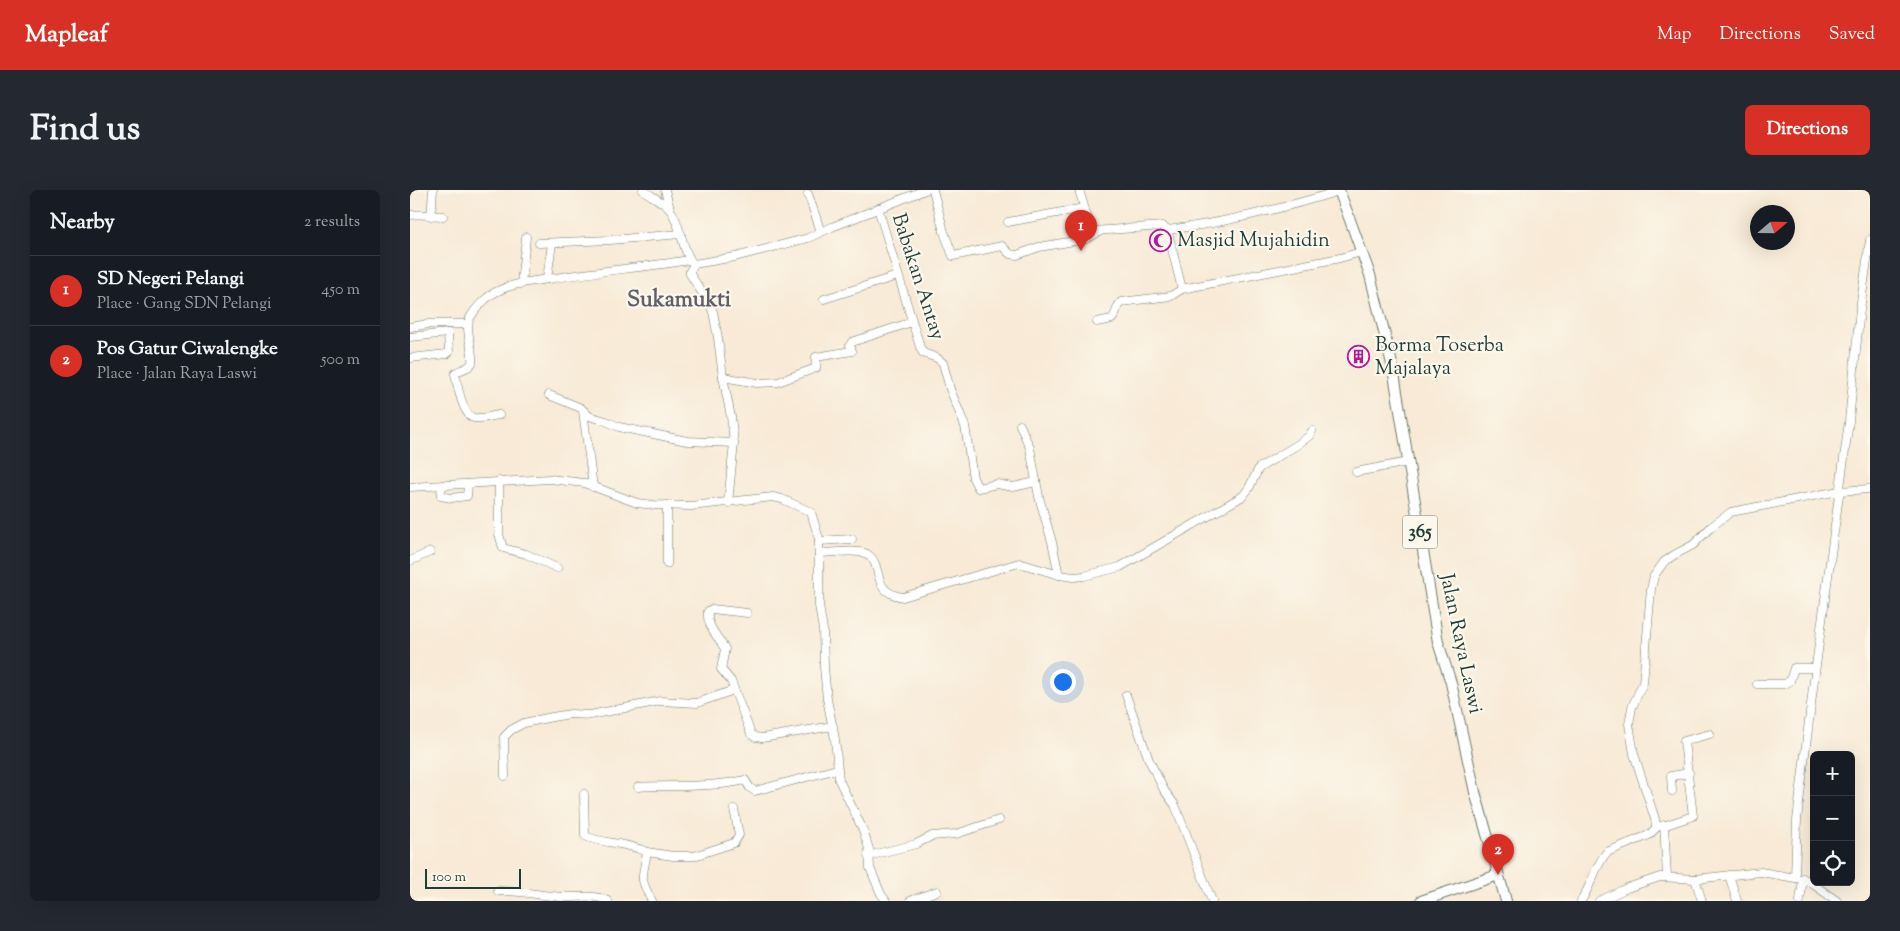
<!DOCTYPE html>
<meta charset="utf-8">
<style>
body{margin:0;font-family:"Sorts Mill Goudy",serif;background:#242831;color:#f1f3f6}
.controls{position:absolute;right:15px;bottom:15px;display:grid;overflow:hidden;border-radius:8px;box-shadow:0 5px 20px #0002}
.controls button{width:45px;height:45px;display:grid;place-items:center;padding:0;border:0;border-bottom:1px solid #363941;background:#171b24;color:#f1f3f6;font:25px sans-serif}
.compass{position:absolute;left:1340px;top:15px;width:45px;height:45px;border-radius:50%;background:#171b24;box-shadow:0 5px 20px #0002;rotate:70deg}
.scale{position:absolute;left:15px;bottom:12px;width:96px;box-sizing:border-box;padding-left:5px;border:2px solid #1f3d34;border-top:0;font-size:14px;line-height:18px;white-space:nowrap;color:#1f3d34;-webkit-text-stroke:4px #fbf7ec;paint-order:stroke}
.you{position:absolute;left:652px;top:491px;width:18px;height:18px;margin:-12px;border:4px solid #fff;border-radius:50%;background:#1a73e8;box-shadow:0 0 0 8px #1a73e833}
.badge{display:grid;place-items:center;width:32px;height:32px;border-radius:50%;background:#d93025;color:#fff;font-size:16px;font-weight:700}
.pin{position:absolute;translate:-50% -41px;filter:drop-shadow(0 1px 2px #0008)}
.pin::after{content:'';position:absolute;top:26px;width:18px;height:15px;background:inherit;clip-path:polygon(0 0,100% 0,50% 100%)}
.list{margin:0;padding:0;list-style:none}
h2{display:flex;justify-content:space-between;align-items:center;height:65px;margin:0;padding:0 20px;font-size:21px}
h2 small{font-size:16px;font-weight:400;color:#9ea1a6}
.list li{display:grid;grid-template-columns:32px 1fr auto;gap:15px;align-items:center;box-sizing:border-box;height:70px;padding:0 20px;border-top:1px solid #363941}
.list b{display:block;font-size:19px;white-space:nowrap}
.list p{margin:0;font-size:16px;white-space:nowrap;color:#9ea1a6}
.list em{font-size:16px;font-style:normal;color:#9ea1a6}
.icon{flex:none;width:28px;height:28px;fill:none;stroke:currentColor;stroke-width:2;stroke-linecap:round;stroke-linejoin:round}
.map{position:relative;flex:none;width:1460px;height:711px;overflow:hidden;border-radius:8px}
header{display:flex;align-items:center;gap:30px;box-sizing:border-box;height:70px;padding:0 25px;background:#d93025;color:#fff}
header strong{font-size:24px}
nav{display:flex;gap:28px;margin-inline-start:auto;font-size:18px}
.intro{display:flex;align-items:center;justify-content:space-between;box-sizing:border-box;height:120px;padding:0 30px}
h1{margin:0;font-size:35px}
.button{padding:12px 22px;border-radius:8px;background:#d93025;color:#fff;font-size:18px;font-weight:700}
main{display:flex;gap:30px;padding:0 30px}
aside{flex:1;background:#171b24;border-radius:8px;box-shadow:0 5px 20px #0002}
.map>svg:first-child{display:block}
.lines{fill:none;stroke-linecap:round;stroke-linejoin:round}
.minor-casing{stroke:#6b7a6d;stroke-width:9}
.major-casing{stroke:#6b7a6d;stroke-width:12}
.minor{stroke:#fff;stroke-width:8}
.major{stroke:#fff;stroke-width:10}
.labels{text-anchor:middle;dominant-baseline:central;stroke-width:4.5;stroke-linejoin:round;paint-order:stroke}
.shield{fill:#fbf7ec;stroke:#61756b;stroke-width:1}
.shield-label{font-size:19px;font-weight:bold;fill:#1f3d34}
.poi-label{font-size:20px;fill:#1f3d34;stroke:#fbf7ec;text-anchor:start}
.street-label{font-size:20px;fill:#1f3d34;stroke:#fbf7ec}
.quarter-label{font-size:22px;font-weight:bold;fill:#625f69;stroke:#fbf7ec}
</style>
<header>
<strong>Mapleaf</strong>
<nav><a>Map</a><a>Directions</a><a>Saved</a></nav>
</header>
<div class="intro"><h1>Find us</h1><a class="button">Directions</a></div>
<main>
<aside>
<h2>Nearby<small>2 results</small></h2>
<ul class="list">
<li><span class="badge">1</span><div><b>SD Negeri Pelangi</b><p>Place · Gang SDN Pelangi</p></div><em>450 m</em></li>
<li><span class="badge">2</span><div><b>Pos Gatur Ciwalengke</b><p>Place · Jalan Raya Laswi</p></div><em>500 m</em></li>
</ul>
</aside>
<div class="map">
<svg width="1460" height="711" viewBox="0 0 1460 711">
<rect width="100%" height="100%" fill="#fbf7ec"/>
<filter id="ink" filterUnits="userSpaceOnUse"><feTurbulence type="fractalNoise" baseFrequency=".02" numOctaves="2"/><feDisplacementMap in="SourceGraphic" scale="10" xChannelSelector="R" yChannelSelector="G"/><feConvolveMatrix kernelMatrix="1 2 1 2 8 2 1 2 1" color-interpolation-filters="sRGB"/></filter>
<filter id="wash" filterUnits="userSpaceOnUse"><feTurbulence type="fractalNoise" baseFrequency=".0096" numOctaves="4" result="noise"/><feDisplacementMap in="SourceGraphic" scale="20" xChannelSelector="R" yChannelSelector="G"/><feGaussianBlur stdDeviation="1.12" result="paint"/><feColorMatrix in="noise" values="0 0 0 0 0 0 0 0 0 0 0 0 0 0 0 0 0 1.4 0 .05"/><feComposite in="paint" operator="in"/></filter>
<g filter="url(#wash)">
<rect width="100%" height="100%" fill="#f8ead6"/>
</g>
<g filter="url(#ink)">
<g class="lines">
<defs>
<g id="minor">
<path d="M233,0C242,7 255,12 261,21C271,34 273,66 284,74L280,81V84L300,115L303,122L308,148L313,187L321,227L324,253L318,313"/>
<path d="M255,0L260,19"/>
<path d="M523,0L534,42L543,66L592,56L600,64L607,65L629,57L676,49L691,41"/>
<path d="M669,0L680,36L684,41L753,36L758,43L772,99L930,68L951,62"/>
<path d="M398,4L411,42"/>
<path d="M468,18L510,157L513,163L527,168L533,173L540,199L555,236L563,288L568,298L587,294L603,297L626,292"/>
<path d="M0,25C12,23 21,26 33,26"/>
<path d="M21,26L23,0"/>
<path d="M598,32L674,18"/>
<path d="M757,40C815,33 874,18 929,1"/>
<path d="M129,53L200,50L271,44"/>
<path d="M284,74L325,67L398,48L422,37L515,0"/>
<path d="M137,89L142,53"/>
<path d="M111,94L116,47"/>
<path d="M414,109L487,86"/>
<path d="M687,132L702,129C707,124 706,116 711,112L761,106L772,99"/>
<path d="M0,137L19,134H58"/>
<path d="M0,147L38,143L39,162L37,164L0,168"/>
<path d="M313,187L347,193L368,192L406,178V167L442,161L440,155L442,152L502,132"/>
<path d="M139,205L171,218L179,226L196,231L209,237L277,251L324,253"/>
<path d="M173,221L183,297"/>
<path d="M89,225C81,226 71,229 64,228C53,226 47,194 45,184C48,179 58,180 62,173C64,161 54,139 60,128C66,117 78,105 90,100C105,93 123,91 139,89C185,81 232,78 279,70"/>
<path d="M610,235L620,258L629,307L642,352L649,385"/>
<path d="M946,282L998,272"/>
<path d="M89,291V344L93,358L116,364L147,378"/>
<path d="M32,295L31,306L41,308L57,306L58,294"/>
<path d="M0,297L140,289L174,293L227,313L244,315L281,316L363,307L372,309L401,322L409,349V416L413,440L414,477L417,509L425,549L429,590L453,640L459,659L460,678L471,704L476,711"/>
<path d="M257,315V374"/>
<path d="M409,351L442,349"/>
<path d="M410,363C421,363 448,359 457,364C475,375 459,402 493,407L609,373L649,385L664,387L674,386L710,377L833,306L839,298L849,278L887,255L899,246L902,241"/>
<path d="M0,371L20,362"/>
<path d="M337,423L302,419L298,421C296,437 308,446 315,459L311,479L321,491L341,544L345,547L352,548L423,536"/>
<path d="M1347,494H1375L1380,491L1384,478H1405"/>
<path d="M716,505L739,570L754,600L765,615L802,711"/>
<path d="M95,586L94,547L101,540L114,533L142,527L161,524L180,525L250,511L287,513L324,500"/>
<path d="M228,597C263,595 300,598 335,590L340,598L345,601L427,579"/>
<path d="M1262,601L1261,586L1279,583"/>
<path d="M174,604L175,646C193,654 217,652 237,662"/>
<path d="M1254,635L1257,686"/>
<path d="M1246,636H1253L1283,626L1274,551L1300,544"/>
<path d="M458,666L506,654L522,646L546,644L589,630"/>
<path d="M1319,685L1327,711"/>
<path d="M1385,687L1387,630L1403,498L1439,231L1450,119L1460,50"/>
<path d="M1285,689L1292,711"/>
<path d="M88,701C110,700 132,706 155,707C172,708 181,703 198,711"/>
<path d="M242,711C228,686 233,688 237,662L263,666H284L324,653L329,645L324,619"/>
<path d="M500,711L527,701"/>
<path d="M1171,711C1181,696 1186,674 1197,662L1239,645L1246,638L1245,629L1224,564L1219,534L1222,517L1233,493L1241,399L1244,386L1254,372L1264,365L1283,355L1301,337L1321,322L1429,301L1460,299"/>
<path d="M1189,711L1217,698L1250,687L1285,689L1351,682L1397,690L1427,711"/>
<path d="M1390,711L1393,688"/>
</g>
<g id="major">
<path d="M929,0L960,85L983,178L1028,452L1041,493L1065,602L1096,711"/>
<path d="M1011,711L1088,685"/>
</g>
</defs>
<!-- minor casing -->
<use href="#minor" class="minor-casing"/>
<!-- major casing -->
<use href="#major" class="major-casing"/>
<!-- minor -->
<use href="#minor" class="minor"/>
<!-- major -->
<use href="#major" class="major"/>
</g>
</g>
<!-- icons -->
<defs>
<symbol id="mosque-ring" viewBox="-11 -11 22 22"><circle r="9.5" fill="#fbf7ec" stroke="#b5179e" stroke-width="1.5"/><path d="M3.5-4.9A6 6 0 1 0 3.5 4.9A5 5 0 1 1 3.5-4.9Z" fill="#b5179e"/></symbol>
<symbol id="building-ring" viewBox="-11 -11 22 22"><circle r="9.5" fill="#fbf7ec" stroke="#b5179e" stroke-width="1.5"/><path d="M-4-6H4V6H1V3H-1V6H-4ZM-2.5-4.3h1.7v1.8h-1.7ZM.8-4.3h1.7v1.8H.8ZM-2.5-1h1.7V.8h-1.7ZM.8-1h1.7V.8H.8Z" fill="#b5179e"/></symbol>
</defs>
<g fill-rule="evenodd">
<use href="#mosque-ring" x="738" y="38" width="25" height="25"/>
<use href="#building-ring" x="936" y="154" width="25" height="25"/>
</g>
<g class="labels">
<!-- shield labels -->
<rect class="shield" x="992.5" y="325.5" width="35" height="33" rx="4"/>
<g class="shield-label">
<text x="1010" y="342">365</text>
</g>
<!-- poi labels -->
<g class="poi-label">
<text x="767" y="51">Masjid Mujahidin</text>
<text x="965" y="156">Borma Toserba<tspan x="965" dy="23">Majalaya</tspan></text>
</g>
<!-- street labels -->
<g class="street-label">
<text transform="translate(507 87) rotate(72)">Babakan Antay</text>
<text transform="translate(1050 454) rotate(78)">Jalan Raya Laswi</text>
</g>
<!-- quarter labels -->
<g class="quarter-label">
<text x="269" y="111">Sukamukti</text>
</g>
</g>
</svg>
<div class="controls">
<button>+</button>
<button>−</button>
<button><svg class="icon" aria-label="locate" viewBox="0 0 24 24"><circle cx="12" cy="12" r="6"/><path d="M12 2v4M12 18v4M2 12h4M18 12h4"/></svg></button>
</div>
<svg class="compass" viewBox="-18 -18 36 36"><path d="M0-13l5 13h-10z" fill="#e53935"/><path d="M0 13l5-13h-10z" fill="#9ea1a6"/></svg>
<div class="scale">100 m</div>
<div class="you"></div>
<div class="pin badge" style="left:671px;top:61px">1</div>
<div class="pin badge" style="left:1088px;top:685px">2</div>
</div>
</main>
